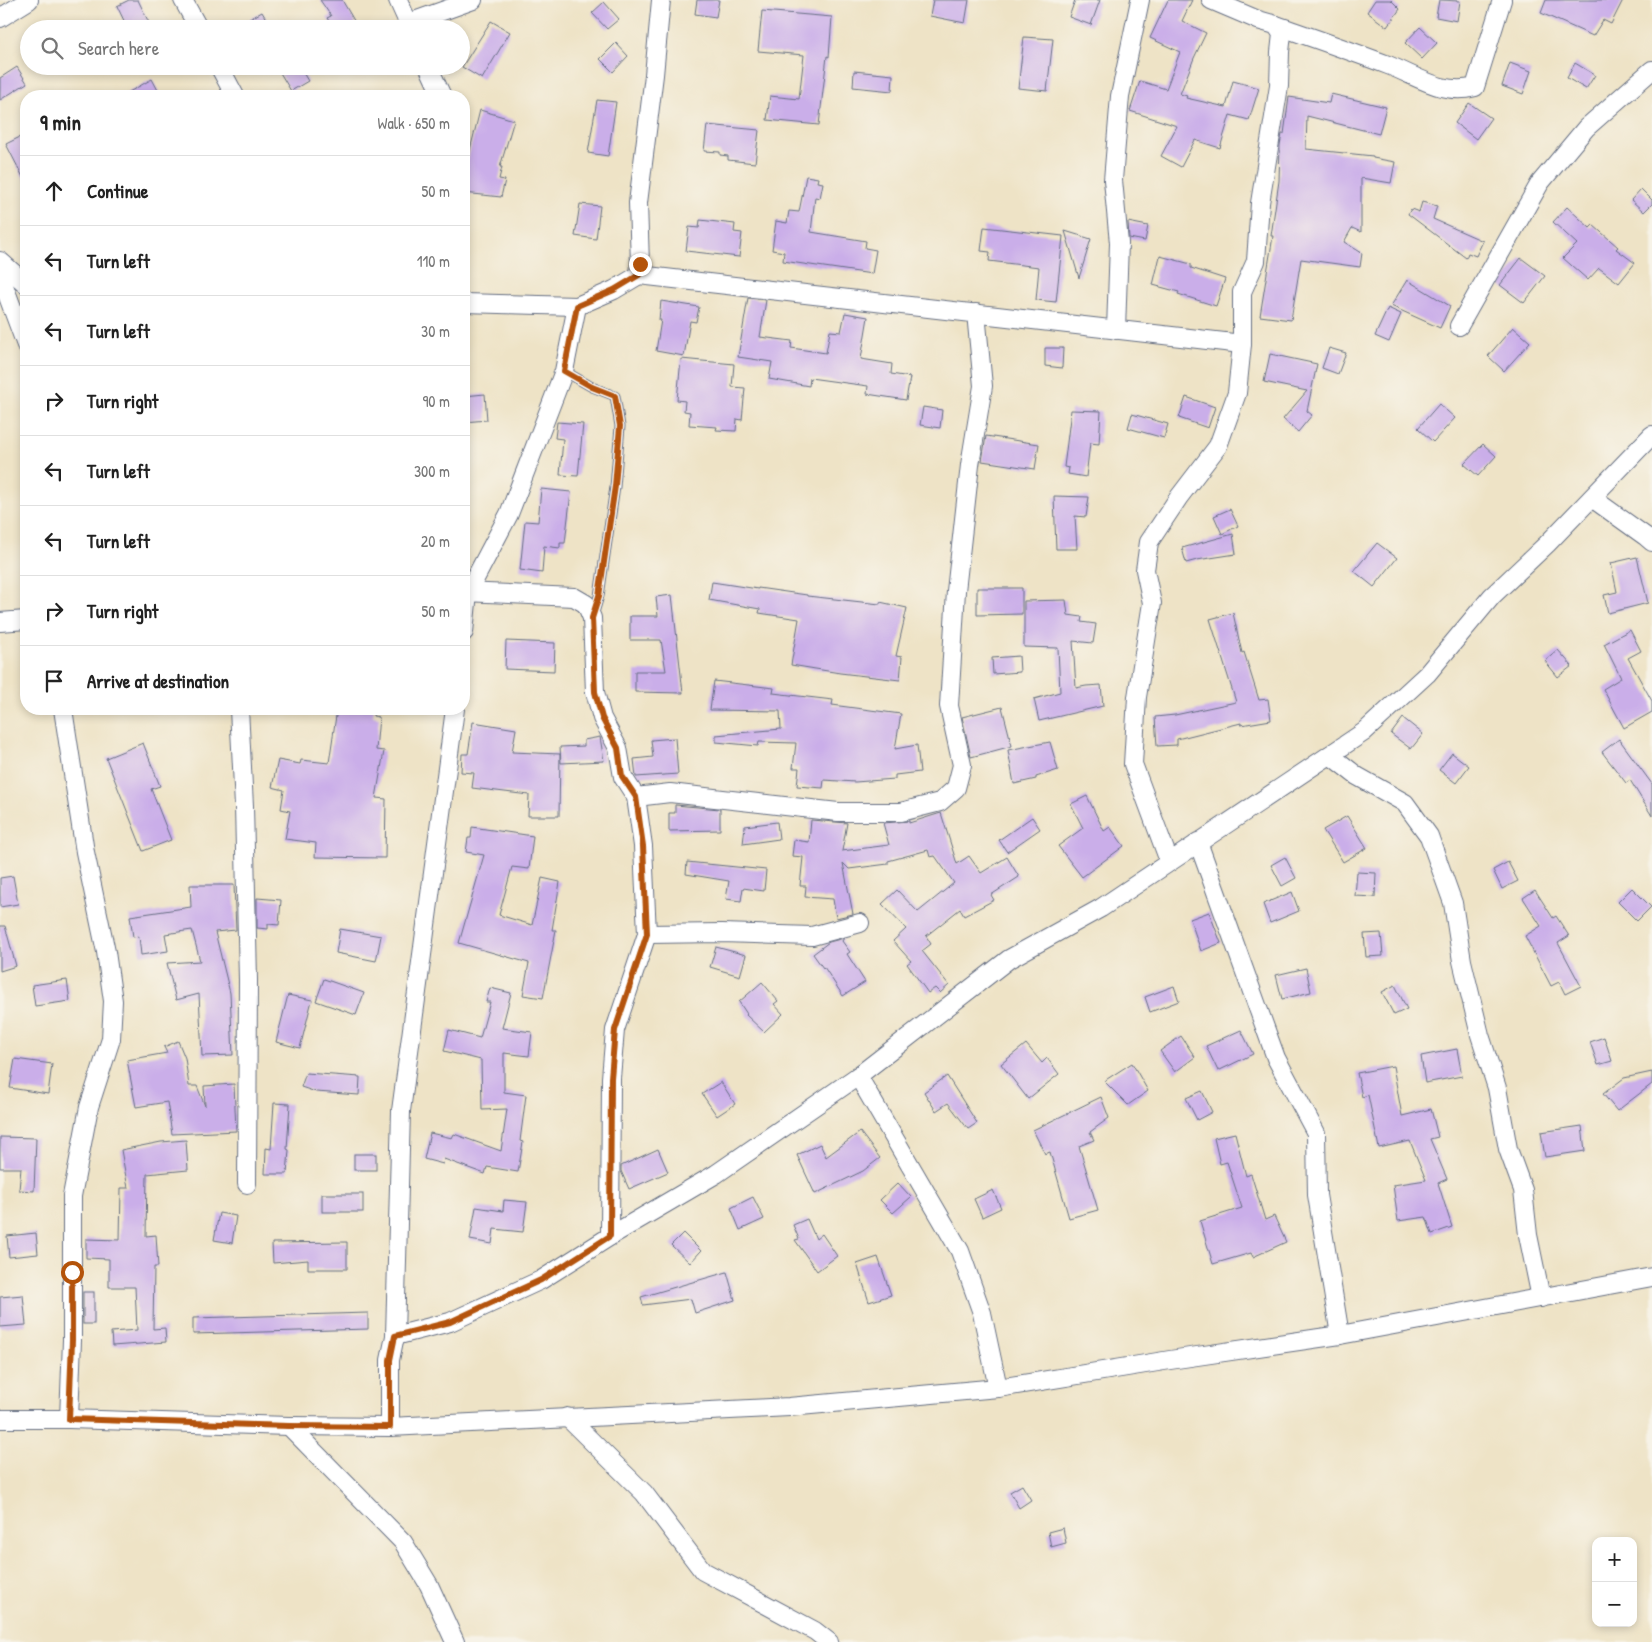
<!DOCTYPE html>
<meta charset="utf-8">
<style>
body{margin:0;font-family:"Patrick Hand",sans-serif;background:#f6f6f6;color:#222}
.controls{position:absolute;right:15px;bottom:15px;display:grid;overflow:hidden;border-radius:10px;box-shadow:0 2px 8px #0003}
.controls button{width:45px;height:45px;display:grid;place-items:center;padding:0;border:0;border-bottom:1px solid #e0e0e0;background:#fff;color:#222;font:25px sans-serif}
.stop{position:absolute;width:15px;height:15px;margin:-11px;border:4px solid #b45309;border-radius:50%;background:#fff}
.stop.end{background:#b45309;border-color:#fff;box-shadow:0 1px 5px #0008}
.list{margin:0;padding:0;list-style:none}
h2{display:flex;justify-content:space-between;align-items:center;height:65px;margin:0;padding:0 20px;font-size:21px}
h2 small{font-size:16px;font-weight:400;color:#767676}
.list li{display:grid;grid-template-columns:32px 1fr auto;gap:15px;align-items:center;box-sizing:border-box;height:70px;padding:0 20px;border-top:1px solid #e0e0e0}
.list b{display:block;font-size:19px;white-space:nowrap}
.list em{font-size:16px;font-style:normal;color:#767676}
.icon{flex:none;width:28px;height:28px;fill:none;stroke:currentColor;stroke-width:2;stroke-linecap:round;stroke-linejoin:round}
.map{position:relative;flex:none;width:1652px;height:1642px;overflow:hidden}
.search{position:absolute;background:#fff;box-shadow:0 2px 8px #0003;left:20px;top:20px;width:450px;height:55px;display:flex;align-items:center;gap:12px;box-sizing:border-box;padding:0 18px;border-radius:28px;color:#767676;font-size:19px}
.panel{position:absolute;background:#fff;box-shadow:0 2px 8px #0003;left:20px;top:90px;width:450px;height:625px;border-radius:20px}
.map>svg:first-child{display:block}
.building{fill:#caaee9}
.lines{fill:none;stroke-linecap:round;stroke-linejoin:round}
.service-casing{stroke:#656e82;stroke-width:11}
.minor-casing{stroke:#656e82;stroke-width:20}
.service{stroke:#fff;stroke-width:9}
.minor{stroke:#fff;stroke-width:18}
.route{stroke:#b45309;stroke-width:6}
</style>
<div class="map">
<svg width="1652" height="1642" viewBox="0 0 1652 1642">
<rect width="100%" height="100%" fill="#f7f3e8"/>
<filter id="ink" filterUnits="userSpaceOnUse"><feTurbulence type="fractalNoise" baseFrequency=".02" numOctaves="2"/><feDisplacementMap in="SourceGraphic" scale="10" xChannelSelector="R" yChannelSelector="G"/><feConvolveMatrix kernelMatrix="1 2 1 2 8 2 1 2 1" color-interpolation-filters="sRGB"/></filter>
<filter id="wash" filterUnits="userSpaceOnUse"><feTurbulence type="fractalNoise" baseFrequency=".0096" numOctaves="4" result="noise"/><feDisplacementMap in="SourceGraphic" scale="20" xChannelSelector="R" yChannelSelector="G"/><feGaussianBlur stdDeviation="1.12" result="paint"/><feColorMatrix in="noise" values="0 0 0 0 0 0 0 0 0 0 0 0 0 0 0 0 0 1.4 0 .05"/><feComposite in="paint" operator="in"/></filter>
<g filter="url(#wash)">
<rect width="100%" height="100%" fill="#eee3c6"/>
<g id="blocks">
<!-- building -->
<g class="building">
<path d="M129,0H138L152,29H128L117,6Z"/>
<path d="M320,0H342L356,24L348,29H334L327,18L331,16Z"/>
<path d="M697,0H719L716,17L695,14Z"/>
<path d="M933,0H969L965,23L930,16Z"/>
<path d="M1075,0H1100L1091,25L1069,17Z"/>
<path d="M1168,0H1192L1182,21L1206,33L1194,58L1180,94L1187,96L1186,98L1226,107L1233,81L1259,88L1249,120L1230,115L1220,148L1195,140L1181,167L1161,156L1177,126L1130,111L1140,81L1166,89L1180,52L1150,38Z"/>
<path d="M1375,0H1391L1400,9L1387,27L1367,12Z"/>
<path d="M1439,0L1460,1L1457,21L1436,17Z"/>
<path d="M1546,0H1623L1611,24L1603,20L1593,36L1541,13Z"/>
<path d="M604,2L619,19L607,29L592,13Z"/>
<path d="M762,11L832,17L829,57L827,56L819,125L767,120L770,96L799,99L804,55L758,51Z"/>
<path d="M262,12L272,29H232Z"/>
<path d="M491,21L510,32L482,79L462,67Z"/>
<path d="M1420,27L1437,43L1422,59L1405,43Z"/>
<path d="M1024,37L1053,39L1047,91L1018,88Z"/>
<path d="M616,43L628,56L613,72L600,59Z"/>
<path d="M1510,63L1531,71L1523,94L1502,86Z"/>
<path d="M1575,63L1595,75L1586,89L1567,78Z"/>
<path d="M276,66H299L308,81L291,91Z"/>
<path d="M17,67L27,83L0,100V78Z"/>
<path d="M854,71L893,75L892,91L853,87Z"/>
<path d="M152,79L161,96H122Z"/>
<path d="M1331,94L1386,107L1379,134L1307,116L1306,149L1373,156V158L1395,162L1391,183L1361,178V232L1352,228L1344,242L1362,253L1360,267L1301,259L1291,320L1260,316L1273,236H1271L1279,181L1280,145L1282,134H1284L1289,97L1329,103Z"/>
<path d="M597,100L616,102L608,156L588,153Z"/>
<path d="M1469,103L1491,118L1476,139L1455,123Z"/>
<path d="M480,110L514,120L500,167H502L499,179L505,180L501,197L464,193V174Z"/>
<path d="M707,125L759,130L755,163L728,160V156L720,155V152L704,151Z"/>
<path d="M26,134V183L6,144Z"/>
<path d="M806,176L818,178L817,182L823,183L820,198L815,197L811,232L866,241L865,248L876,250L872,274L783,261L784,252L772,250L776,221L787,223L789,211L799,212Z"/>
<path d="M1641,189L1652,200V204L1644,212L1631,200Z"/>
<path d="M1422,202L1437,206L1433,219L1483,241L1476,256L1468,253L1466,258L1408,214L1411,209L1419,212Z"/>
<path d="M580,204L600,206L596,239L575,236Z"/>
<path d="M1567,207L1590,228L1593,225L1618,247L1616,249L1635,263L1619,283L1599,268L1588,280L1563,258L1577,244L1553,222Z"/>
<path d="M700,220L735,224L734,232L742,233L739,257L686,251L689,227L699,228Z"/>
<path d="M1128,222L1148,226L1145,241L1129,238Z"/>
<path d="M984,227L1063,236L1056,302L1036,300L1039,267L989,261L990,252L981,251Z"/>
<path d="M1065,231L1091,239L1079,278Z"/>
<path d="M1160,256L1191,264V268L1225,279L1216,306L1178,294L1179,292L1153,285Z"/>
<path d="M1521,258L1545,276L1524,303L1500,285Z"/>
<path d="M1407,280L1450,306L1440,328L1391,306Z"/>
<path d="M748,298L766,300L760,337L792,341L791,348L826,353L830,331L841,332L845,313L868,317L861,359L892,364L891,374L910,377L906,400L867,394L868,386L810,378L809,386L769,379L772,362L738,357Z"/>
<path d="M661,301L699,307L696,322L690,321L684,356L656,351L661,320H659Z"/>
<path d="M1388,308L1401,314L1389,342L1375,336Z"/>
<path d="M1513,327L1530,342L1504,371L1488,356Z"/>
<path d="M1045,348H1063L1062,368L1045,366Z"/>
<path d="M1329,348L1346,353L1338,374L1322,368Z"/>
<path d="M1270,354L1317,364L1307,411L1312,415L1298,432L1283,419L1307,391L1264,382Z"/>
<path d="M681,359L734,364L732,387L745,388L742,420L737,419L736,431L716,430L717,427L689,425L690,412L684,411L685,401L677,400Z"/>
<path d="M485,394L487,420L464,422V396Z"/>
<path d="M1186,397L1215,407L1208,428L1179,418Z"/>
<path d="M1439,404L1455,418L1433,442L1418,428Z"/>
<path d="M923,407L942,410L940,428L920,425Z"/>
<path d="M1071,410L1101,411L1099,444L1090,443L1086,477L1068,474L1069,468L1064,467Z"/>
<path d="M1132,414L1168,424L1164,438L1128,428Z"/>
<path d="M557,422L583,424L578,476L560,475L563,439L555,438Z"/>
<path d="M986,436L1039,444L1035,469L982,461Z"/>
<path d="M1483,444L1496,456L1478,476L1464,464Z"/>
<path d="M541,489L571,492L565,543H560V548L544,546L542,573L520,570L525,521L538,522Z"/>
<path d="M1054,496L1089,497L1086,517L1075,516L1077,549H1056Z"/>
<path d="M1230,509L1238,526L1222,534L1214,516Z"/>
<path d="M1233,534L1236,554L1197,560L1186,563L1182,548Z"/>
<path d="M1377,543L1397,558L1374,587L1354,571Z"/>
<path d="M1637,557L1648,603L1608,613L1604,595L1617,592L1611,563Z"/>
<path d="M712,582L758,589V588L807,595V596L880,604V602L907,608L896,656L902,657L900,680L840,673L791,665L799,619L759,613L760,609L709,600Z"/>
<path d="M977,588H1022V614L977,615Z"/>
<path d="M672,595L683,693L635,692V671H666L661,640H630V616H658L656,597Z"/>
<path d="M1066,600L1068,615L1082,617L1081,622L1096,624L1093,643L1073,641L1076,688L1086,686L1101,685L1103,706L1039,721L1034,699L1060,692L1058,648L1024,647V601Z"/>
<path d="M1233,613L1242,653L1244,652L1259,700L1268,699L1271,720L1241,725V723L1177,739V745L1157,746L1155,717L1175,715L1236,702L1210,619Z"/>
<path d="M1630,630L1641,651L1628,658L1652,701V712L1624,728L1603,689L1621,678L1604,644Z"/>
<path d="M506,641L555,643L554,671L505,669Z"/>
<path d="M1558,650L1572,666L1558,677L1545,661Z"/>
<path d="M1019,656L1020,672L993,674L992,658Z"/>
<path d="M714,681L774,688L773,693L833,700L832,705L901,714L895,749L917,745L920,772L895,775V779L855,782L824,780L823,788L797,786L799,768H793L796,743L759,742L758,746L716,742V735L781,729L780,711L710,710Z"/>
<path d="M1002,707L1012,746L971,757L962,717Z"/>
<path d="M337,709H374L373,716L379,717L376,750L384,751L376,798L386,799L385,858L315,857L316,843L285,839L290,811L281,809L284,790L272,787L278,760L300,764L301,760L329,763Z"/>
<path d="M1403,718L1423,734L1411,749L1391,734Z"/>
<path d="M473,722L516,729L512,752L560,754L559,816H528L529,795L472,788L474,773L461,772L462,754H468Z"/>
<path d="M600,737L604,761L561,763L560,747L584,746V740Z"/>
<path d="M675,738L678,774L636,777L634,759L653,757L651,740Z"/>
<path d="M1619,739L1652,784V816L1630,780L1626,783L1602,752Z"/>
<path d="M1050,742L1058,770L1036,777V779L1014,784L1008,750Z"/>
<path d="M143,743L160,786L151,789L171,840L143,851L106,758Z"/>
<path d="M1452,753L1469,766L1456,783L1439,770Z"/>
<path d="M1087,796L1104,831L1110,827L1124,846L1082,877L1058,846L1083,828L1071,804Z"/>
<path d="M675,805L720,809V830L669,831V813H675Z"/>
<path d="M941,813L957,864L969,856L981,873L1007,857L1019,877L991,895L994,900L964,916L960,909L926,936L931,944L922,951L949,985L940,993L935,988L928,993L907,964L911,961L893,941L906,929L882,904L897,890L918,912L954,883L935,856L930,857L928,850L888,861V864L849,869L843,863L853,914L836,918L833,899L805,897L806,886H800L803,857L792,856L794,840L809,842L811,820L847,823L842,851L889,845L883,823L909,821V823Z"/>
<path d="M1347,816L1367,848L1343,862L1323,830Z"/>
<path d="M1032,817L1040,829L1007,852L999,840Z"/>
<path d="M777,822L779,839L743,844L745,826Z"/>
<path d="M472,827L533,836L529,869L512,867L499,915L532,925L542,878L560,882L552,930H556L543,998L523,995L529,963L459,943L484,855L466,852L468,838H471Z"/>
<path d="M1285,857L1296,878L1282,886L1271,865Z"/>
<path d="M687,862L766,870L764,891L743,888L741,901L726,899L729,881L686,874Z"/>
<path d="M1508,862L1518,881L1502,889L1493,870Z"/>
<path d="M1357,872L1376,873L1375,897L1355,896Z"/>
<path d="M13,876L18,904L0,907V878Z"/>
<path d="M190,885H234L236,930L215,932L230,993L233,1055L202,1056L199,994L176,1000L167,963L200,961L192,930L165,934L168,951L141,955L139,936L133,937L130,916L191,907Z"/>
<path d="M1632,888L1651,907L1637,921L1618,902Z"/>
<path d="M1535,890L1553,918L1556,916L1569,936L1558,943L1581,986L1565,994L1559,982L1551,986L1525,936L1541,926L1523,898Z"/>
<path d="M1292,892L1299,911L1270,923L1263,904Z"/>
<path d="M257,898L281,900L279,925L268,924V929L257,928Z"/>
<path d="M1209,912L1221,943L1201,951L1190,919Z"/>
<path d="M0,926H5L16,966L0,971Z"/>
<path d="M340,929L381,936L376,961L336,953Z"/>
<path d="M1381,933L1383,956L1366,957L1364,934Z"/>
<path d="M844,938L842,941L850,952L847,954L865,982L843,996L824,967L823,968L813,954L829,942Z"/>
<path d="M716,947L746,955L740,976L710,967Z"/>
<path d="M1306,968L1311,992L1282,999L1276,975Z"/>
<path d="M324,979L364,993L356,1015L316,1001Z"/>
<path d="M67,980L70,1001L35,1006L32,985Z"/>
<path d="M762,982L778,1001L774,1004L783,1014L764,1032L746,1015L747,1014L739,1002Z"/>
<path d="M1395,985L1407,1009L1394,1015L1382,992Z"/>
<path d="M1174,986L1179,1001L1150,1012L1145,997Z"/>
<path d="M490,988L511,993L502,1028L532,1032L529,1056L504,1053V1092L526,1095L520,1141L523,1142L518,1172L487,1167L485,1174L444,1159L443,1164L424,1159L430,1133L452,1138L454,1134L501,1151L507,1109L482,1110L481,1060L444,1051L449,1030L480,1038L490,1002H486Z"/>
<path d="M288,995L312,1000L300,1048L276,1042Z"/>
<path d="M1241,1030L1253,1054L1218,1071L1206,1046Z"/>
<path d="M1181,1036L1195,1057L1175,1072L1160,1051Z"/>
<path d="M1604,1037L1612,1061L1598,1065L1590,1042Z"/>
<path d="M178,1041L185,1058L189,1086H197L205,1106L204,1086L234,1084L236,1131L172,1134L167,1102L136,1107L127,1060L167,1053L164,1047Z"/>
<path d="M1026,1044L1042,1063L1047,1058L1059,1074L1028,1099L1001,1064Z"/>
<path d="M1457,1049L1462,1076L1425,1083L1421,1056Z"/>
<path d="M15,1059L52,1064L48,1094L10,1088Z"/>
<path d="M1132,1063L1148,1091L1128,1105L1104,1081Z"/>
<path d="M1393,1066L1402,1116L1431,1109L1438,1137L1430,1139L1447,1179L1438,1183L1452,1227L1432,1234L1426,1217L1398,1221L1393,1185L1426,1180L1410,1141L1379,1148L1368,1095L1362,1097L1357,1073Z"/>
<path d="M1652,1072V1084L1617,1111L1603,1094L1624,1078Z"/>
<path d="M306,1073L360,1077L359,1095L316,1092L301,1087Z"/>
<path d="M947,1076L977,1123L968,1129L948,1103L936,1111L924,1092Z"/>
<path d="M721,1082L735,1104L717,1116L702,1094Z"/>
<path d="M1202,1091L1212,1112L1197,1120L1186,1098Z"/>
<path d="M1101,1097L1109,1118L1090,1132L1094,1140L1079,1146L1098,1210L1069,1218L1050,1152L1045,1154L1033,1130Z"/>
<path d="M274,1103L290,1104L287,1149L289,1150L287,1174H265L266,1148L271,1149Z"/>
<path d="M1582,1126L1585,1151L1545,1157L1541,1132Z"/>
<path d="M860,1132L880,1158L863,1171L815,1194L797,1155L820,1144L826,1157Z"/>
<path d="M1235,1133L1246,1176L1251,1174L1265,1220L1274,1216L1286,1242L1253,1257L1251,1253L1213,1264L1200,1221L1242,1208L1227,1162L1220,1164L1214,1138Z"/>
<path d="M0,1137L36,1138L34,1191L19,1190L21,1168H0Z"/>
<path d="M186,1140L188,1170L147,1174L146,1236L156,1235L158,1267H154L153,1329L165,1328L166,1342L112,1346L111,1332L137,1330L135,1287H109V1259L86,1258V1239L120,1240L121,1188H128L121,1150L161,1142Z"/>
<path d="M658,1149L668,1172L629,1189L621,1171V1166Z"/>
<rect x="354" y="1154" width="22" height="16"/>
<path d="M898,1183L911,1197L893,1213L880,1200Z"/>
<path d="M993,1190L1001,1208L982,1217L974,1199Z"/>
<rect x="322" y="1194" width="41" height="18"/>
<path d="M753,1197L764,1219L740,1230L731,1208Z"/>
<path d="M504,1200L527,1202L523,1232L494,1229L492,1244L470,1240L476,1207L503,1211Z"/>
<path d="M219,1213L236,1216L232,1243L214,1240Z"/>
<path d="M807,1219L816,1239L822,1234L837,1256L817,1271L795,1240L799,1239L793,1225Z"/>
<path d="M36,1233L38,1254L9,1257L7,1236Z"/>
<path d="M683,1233L701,1251L690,1263L671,1245Z"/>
<path d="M347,1242V1269H308V1260L273,1263L272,1243Z"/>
<path d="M878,1257L891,1295L869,1302L857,1264Z"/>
<path d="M727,1272L735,1300L695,1313L691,1299L643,1305L641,1297Z"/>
<rect x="83" y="1292" width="11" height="32"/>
<path d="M23,1295L26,1325L0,1327V1297Z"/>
<path d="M368,1313V1329L193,1334V1318Z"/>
<path d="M1022,1485L1031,1500L1019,1508L1010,1492Z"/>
<path d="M1063,1528L1066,1543L1051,1547L1048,1532Z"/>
</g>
</g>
</g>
<g filter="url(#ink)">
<use href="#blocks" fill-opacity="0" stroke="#656e82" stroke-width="1"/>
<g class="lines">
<defs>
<path id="service" d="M564,371L592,387L615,396L620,426L615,487L599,596L593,616"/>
<g id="minor">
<path d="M183,0L199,29"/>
<path d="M398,0L411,29"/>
<path d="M0,18L29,0"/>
<path d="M409,23L473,0"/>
<path d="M1276,25C1313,38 1351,51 1388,65C1417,76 1443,96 1475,87L1502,0"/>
<path d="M219,66L235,96"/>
<path d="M428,66L442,96"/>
<path d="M0,261L26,284"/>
<path d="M0,275L26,345"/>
<path d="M639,275L1242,344"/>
<path d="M464,303L577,306L614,290L639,275L640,264L638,203L654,75L661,0"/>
<path d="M1459,326L1540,183L1586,128L1652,70"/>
<path d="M1116,330L1119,243L1113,180L1120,96L1140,0"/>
<path d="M1592,498L1645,536L1652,542"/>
<path d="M464,592L574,597L586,604L592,618L595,692L602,718L618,748L623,777L636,797L643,846L647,934L615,1030L611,1078L610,1236"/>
<path d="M0,622L26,620"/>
<path d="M464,632L468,592L509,514L564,371L577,306"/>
<path d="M63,709L85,852L106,952L113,1001L111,1039L89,1107L72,1196V1340L69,1419"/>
<path d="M239,709L244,806L248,980L247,1184"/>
<path d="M1330,755L1357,776L1405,803L1429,836L1453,903L1462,961L1480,1035L1497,1088L1508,1149L1523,1190L1528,1235L1541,1298"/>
<path d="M636,797L670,793L838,812H901L940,802L956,788L962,765L949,706L956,591L970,465L983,386L976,313"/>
<path d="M1198,842L1276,1058L1316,1133L1317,1195L1340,1335"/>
<path d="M1169,861L1133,764L1137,697L1152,603L1145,570L1149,542L1179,497L1218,446L1237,393L1242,344V292L1256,261L1260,203L1279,86L1280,52L1282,34L1276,25L1258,20L1211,0"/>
<path d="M647,934L722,933L812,936L860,923"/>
<path d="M858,1076L960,1251L982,1313L998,1388"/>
<path d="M395,1336L450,1322L541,1280L617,1232L716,1174L858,1076L1009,959L1101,908L1364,732L1427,674L1492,596L1547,544L1652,435"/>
<path d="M567,1417L644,1493L703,1571L815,1631L829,1642"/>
<path d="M0,1419H69L289,1426L390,1427L789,1407L998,1388L1170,1360L1340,1335L1652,1277"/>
<path d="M289,1426L403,1542L429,1585L455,1642"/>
<path d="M390,1427V1360L395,1336L401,1111L455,709"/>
</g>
</defs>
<!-- service casing -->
<use href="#service" class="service-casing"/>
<!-- minor casing -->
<use href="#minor" class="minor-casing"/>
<!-- service -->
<use href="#service" class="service"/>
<!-- minor -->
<use href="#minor" class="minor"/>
</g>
</g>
<g class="lines" filter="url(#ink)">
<!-- route -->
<path class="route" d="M72,1272V1340L69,1419L289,1426L390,1427V1360L395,1336L450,1322L493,1302L541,1280L610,1236L611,1078L615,1030L647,934L643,846L636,797L622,776L618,748L602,718L595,692L592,618L599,596L615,486L620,426L615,396L592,387L564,371L577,306L614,290L639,275L640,264"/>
</g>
</svg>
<div class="controls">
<button>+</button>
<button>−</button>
</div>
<div class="stop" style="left:72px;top:1272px"></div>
<div class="stop end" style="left:640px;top:264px"></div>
<div class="search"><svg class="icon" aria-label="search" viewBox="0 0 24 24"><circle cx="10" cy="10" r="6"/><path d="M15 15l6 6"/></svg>Search here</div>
<section class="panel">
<h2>9 min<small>Walk · 650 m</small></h2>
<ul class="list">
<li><svg class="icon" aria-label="ahead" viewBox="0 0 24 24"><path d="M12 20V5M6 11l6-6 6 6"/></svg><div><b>Continue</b></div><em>50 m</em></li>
<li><svg class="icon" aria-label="left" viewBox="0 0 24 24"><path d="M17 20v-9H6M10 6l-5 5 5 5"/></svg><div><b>Turn left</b></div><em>110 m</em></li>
<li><svg class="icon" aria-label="left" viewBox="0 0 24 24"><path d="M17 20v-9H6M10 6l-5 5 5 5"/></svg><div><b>Turn left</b></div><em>30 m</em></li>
<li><svg class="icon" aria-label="right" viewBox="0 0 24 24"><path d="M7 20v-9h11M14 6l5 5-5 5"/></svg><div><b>Turn right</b></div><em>90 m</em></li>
<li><svg class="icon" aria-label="left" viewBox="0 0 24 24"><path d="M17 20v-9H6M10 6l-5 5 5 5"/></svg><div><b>Turn left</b></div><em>300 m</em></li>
<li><svg class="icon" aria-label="left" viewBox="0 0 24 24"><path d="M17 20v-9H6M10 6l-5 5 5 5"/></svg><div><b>Turn left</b></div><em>20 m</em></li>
<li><svg class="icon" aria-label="right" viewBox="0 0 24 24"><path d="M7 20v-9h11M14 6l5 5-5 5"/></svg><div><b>Turn right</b></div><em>50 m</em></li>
<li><svg class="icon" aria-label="arrive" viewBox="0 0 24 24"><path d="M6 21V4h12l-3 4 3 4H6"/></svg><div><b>Arrive at destination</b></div></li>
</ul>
</section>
</div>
